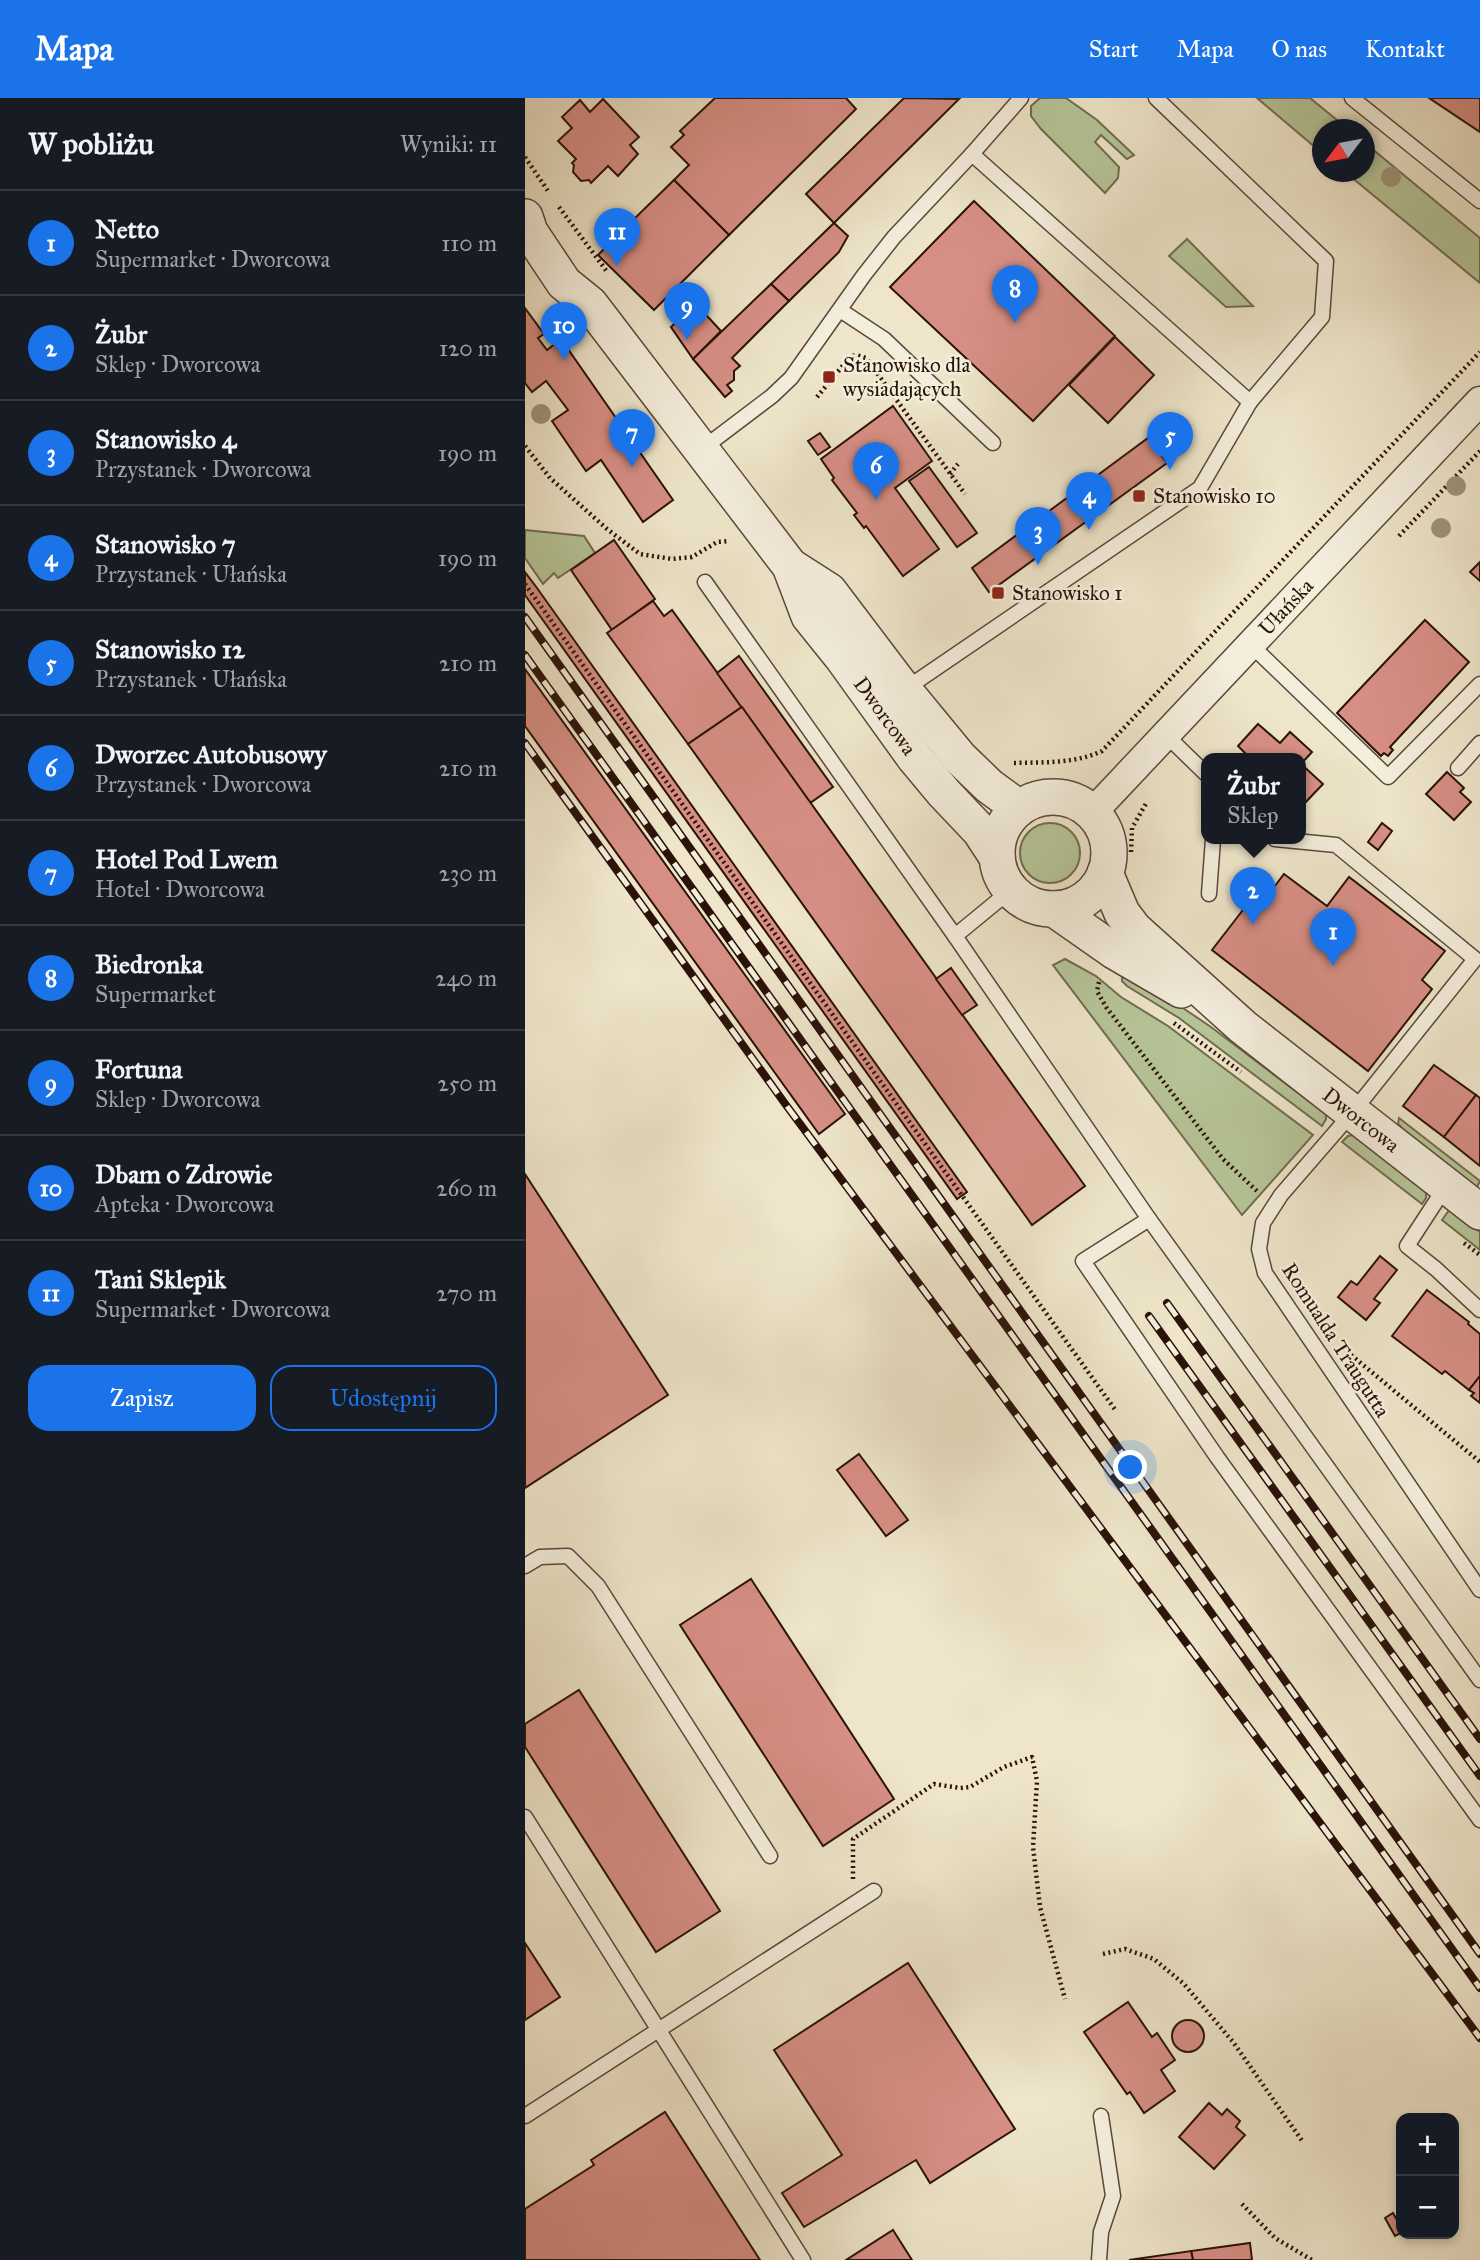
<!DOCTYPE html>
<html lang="pl">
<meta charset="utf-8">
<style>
body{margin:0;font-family:"IM FELL Great Primer",serif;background:#242831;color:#f1f3f6}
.controls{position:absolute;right:21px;bottom:21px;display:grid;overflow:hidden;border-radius:14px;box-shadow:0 4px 10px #0003}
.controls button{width:63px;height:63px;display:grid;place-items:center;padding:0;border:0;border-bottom:2px solid #363941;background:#171b24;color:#f1f3f6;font:35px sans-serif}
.compass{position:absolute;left:787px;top:21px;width:63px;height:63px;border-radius:50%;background:#171b24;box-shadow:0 4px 10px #0003;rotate:238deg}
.you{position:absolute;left:606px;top:1370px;width:24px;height:24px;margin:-18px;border:5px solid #fff;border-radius:50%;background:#1a73e8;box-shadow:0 0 0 10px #1a73e833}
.badge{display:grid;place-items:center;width:46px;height:46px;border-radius:50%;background:#1a73e8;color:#fff;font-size:23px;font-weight:700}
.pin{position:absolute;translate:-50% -58px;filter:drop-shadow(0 2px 4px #0008)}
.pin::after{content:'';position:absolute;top:37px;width:24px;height:21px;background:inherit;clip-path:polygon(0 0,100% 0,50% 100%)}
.popup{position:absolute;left:676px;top:655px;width:105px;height:91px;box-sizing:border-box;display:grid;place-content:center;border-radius:14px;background:#171b24;filter:drop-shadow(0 2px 5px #0005);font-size:23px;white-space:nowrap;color:#9ea1a6}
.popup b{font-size:26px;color:#f1f3f6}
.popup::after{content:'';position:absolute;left:50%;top:100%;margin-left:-14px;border:14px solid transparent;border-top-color:#171b24}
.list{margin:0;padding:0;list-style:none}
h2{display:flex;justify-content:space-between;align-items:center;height:91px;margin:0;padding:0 28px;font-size:30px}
h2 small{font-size:23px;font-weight:400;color:#9ea1a6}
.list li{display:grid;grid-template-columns:46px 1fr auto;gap:21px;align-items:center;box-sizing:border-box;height:105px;padding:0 28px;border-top:2px solid #363941}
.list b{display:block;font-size:26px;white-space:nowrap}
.list p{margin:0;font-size:23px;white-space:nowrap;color:#9ea1a6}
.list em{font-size:23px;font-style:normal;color:#9ea1a6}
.actions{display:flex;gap:14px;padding:21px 28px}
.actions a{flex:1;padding:16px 0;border:2px solid #1a73e8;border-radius:21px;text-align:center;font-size:24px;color:#1a73e8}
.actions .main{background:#1a73e8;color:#fff}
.map{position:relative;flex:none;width:955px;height:2162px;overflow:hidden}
header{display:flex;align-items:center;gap:42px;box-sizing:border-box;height:98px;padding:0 35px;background:#1a73e8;color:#fff}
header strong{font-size:33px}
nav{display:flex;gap:38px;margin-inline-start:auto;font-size:24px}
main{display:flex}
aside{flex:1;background:#171b24}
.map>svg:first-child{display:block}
.green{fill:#b6c598;stroke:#706c50;stroke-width:2}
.building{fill:#d78f85;stroke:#2b1209;stroke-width:2}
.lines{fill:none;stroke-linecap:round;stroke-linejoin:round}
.service-casing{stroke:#5c4739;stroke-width:17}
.minor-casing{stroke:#5c4739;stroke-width:31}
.tertiary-casing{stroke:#5c4739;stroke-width:38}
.path{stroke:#2b1209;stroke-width:4.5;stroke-dasharray:2 3.5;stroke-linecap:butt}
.service{stroke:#f4eedd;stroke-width:14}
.minor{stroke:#f4eedd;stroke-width:28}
.tertiary{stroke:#f4eedd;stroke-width:35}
.rail-casing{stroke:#2b1209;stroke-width:8}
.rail{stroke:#f4eedd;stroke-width:5;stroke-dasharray:16;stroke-linecap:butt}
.tree{fill:#9e947b}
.poi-dot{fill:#8f2418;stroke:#f4eedd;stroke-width:2.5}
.labels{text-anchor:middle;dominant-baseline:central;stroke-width:5;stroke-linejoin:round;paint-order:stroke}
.poi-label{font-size:21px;fill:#2b1209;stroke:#f4eedd;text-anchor:start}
.street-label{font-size:21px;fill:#2b1209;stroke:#f4eedd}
</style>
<header>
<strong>Mapa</strong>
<nav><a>Start</a><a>Mapa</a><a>O nas</a><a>Kontakt</a></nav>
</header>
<main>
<aside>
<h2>W pobliżu<small>Wyniki: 11</small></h2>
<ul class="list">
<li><span class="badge">1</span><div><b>Netto</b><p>Supermarket · Dworcowa</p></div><em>110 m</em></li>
<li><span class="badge">2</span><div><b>Żubr</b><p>Sklep · Dworcowa</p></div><em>120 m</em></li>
<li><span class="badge">3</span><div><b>Stanowisko 4</b><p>Przystanek · Dworcowa</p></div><em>190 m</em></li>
<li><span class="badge">4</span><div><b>Stanowisko 7</b><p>Przystanek · Ułańska</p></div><em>190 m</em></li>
<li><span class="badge">5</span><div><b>Stanowisko 12</b><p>Przystanek · Ułańska</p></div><em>210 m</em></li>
<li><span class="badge">6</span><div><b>Dworzec Autobusowy</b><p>Przystanek · Dworcowa</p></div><em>210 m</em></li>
<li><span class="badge">7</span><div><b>Hotel Pod Lwem</b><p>Hotel · Dworcowa</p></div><em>230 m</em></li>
<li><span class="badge">8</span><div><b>Biedronka</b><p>Supermarket</p></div><em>240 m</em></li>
<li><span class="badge">9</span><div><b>Fortuna</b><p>Sklep · Dworcowa</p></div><em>250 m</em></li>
<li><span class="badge">10</span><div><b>Dbam o Zdrowie</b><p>Apteka · Dworcowa</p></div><em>260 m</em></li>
<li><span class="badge">11</span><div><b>Tani Sklepik</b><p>Supermarket · Dworcowa</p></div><em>270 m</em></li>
</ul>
<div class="actions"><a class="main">Zapisz</a><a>Udostępnij</a></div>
</aside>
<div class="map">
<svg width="955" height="2162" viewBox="0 0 955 2162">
<rect width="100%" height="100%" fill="#eee5ca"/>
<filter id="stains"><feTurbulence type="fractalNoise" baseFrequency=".00286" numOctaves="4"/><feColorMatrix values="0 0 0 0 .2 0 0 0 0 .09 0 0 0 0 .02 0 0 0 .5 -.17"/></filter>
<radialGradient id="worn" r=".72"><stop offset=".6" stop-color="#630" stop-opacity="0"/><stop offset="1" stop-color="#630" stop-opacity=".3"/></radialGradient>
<!-- green -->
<g class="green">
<path d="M515,0H541L572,22L609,57L602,61L576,37L570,44L594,69L593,80L580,95L516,31L506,18V8Z"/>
<path d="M732,0H785L823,31L797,32V55Z"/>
<path d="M840,45L955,140V185L820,74H839Z"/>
<path d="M662,141L728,208L701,209L644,158Z"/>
<path d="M0,432L59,438L70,455L33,480L29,475L18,486L0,460Z"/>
<circle cx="525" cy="755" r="30"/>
<path d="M540,861L571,878L596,899L643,928L788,1037L717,1117L528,867Z"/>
<path d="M597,876L655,908L686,929L801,1016V1021L797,1028L654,920L602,888L597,883Z"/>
<path d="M874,1020L955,1083L952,1089L878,1031L873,1026Z"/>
<path d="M828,1037L901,1093V1100L897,1106L817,1044L823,1038Z"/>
<path d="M925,1111L955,1134V1152L917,1122Z"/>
</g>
<!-- building -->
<g class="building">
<path d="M190,0H321L331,11L204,137L149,82L164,67L146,49L159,37L155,33Z"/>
<path d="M379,0L434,1L309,125L281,96Z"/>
<path d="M904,0H955V34Z"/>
<path d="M78,1L114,39L105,47L113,56L93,78L83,68L66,85L64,82L56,83L48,74L49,67L47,65L51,61L33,43L47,30L37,19L55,2L65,14Z"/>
<path d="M149,82L204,137L129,212L73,157L90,140L79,128L90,116L103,127Z"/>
<path d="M449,103L590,238L508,323L365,189Z"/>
<path d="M309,125L323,138L314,154L264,203L246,186Z"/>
<path d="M246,186L264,203L207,260L215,268L209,273V282L202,287L207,293L200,299L168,261Z"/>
<path d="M170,205L196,233L168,261L146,229Z"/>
<path d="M0,210L19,236L13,240L22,252L36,241L148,402L118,424L76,362L61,373L27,323L43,312L21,283L7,294L0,285Z"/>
<path d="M590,239L629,277L583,325L544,287Z"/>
<path d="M368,308L407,363L370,390L414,451L378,478L341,428L339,430L329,417L332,415L307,382L309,380L296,361Z"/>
<path d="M295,335L305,349L293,357L283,343Z"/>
<path d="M623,340L642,365L464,494L447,470Z"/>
<path d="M404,369L452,435L432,449L384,383Z"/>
<path d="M89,442L130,501L87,532L46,472Z"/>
<path d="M955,464V483L945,474Z"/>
<path d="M0,474L12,490L442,1094L432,1101L0,497Z"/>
<path d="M128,503L139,518L147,512L217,609L163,646L82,535Z"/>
<path d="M900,522L944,564L865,649L868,652L863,658L859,655L856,658L812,615Z"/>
<path d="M214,558L308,689L285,705L192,575Z"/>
<path d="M0,571L320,1016L294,1036L0,628Z"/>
<path d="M217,609L560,1088L507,1127L163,646Z"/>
<path d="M733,626L755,645L765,634L787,654L776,666L798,686L777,708L775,661H726L713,648Z"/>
<path d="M922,674L939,690L935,694L946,704L929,722L901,696Z"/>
<path d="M857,725L867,733L853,752L843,744Z"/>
<path d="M759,776L802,808L824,779L920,853L897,882L907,891L843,973L687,852L738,786L747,792Z"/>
<path d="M426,870L452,907L437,917L411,881Z"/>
<path d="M909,967L951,997L919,1039L878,1008Z"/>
<path d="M951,997L955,1000V1068L919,1039Z"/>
<path d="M0,1076L143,1297L0,1390Z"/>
<path d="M855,1158L872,1172L849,1201L855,1205L841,1222L813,1199L826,1183L832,1187Z"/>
<path d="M902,1192L944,1224L943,1226L955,1236V1278L944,1292L920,1273L917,1276L867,1238Z"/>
<path d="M955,1278V1305L946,1298L949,1295L944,1292Z"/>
<path d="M334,1356L383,1422L361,1438L312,1372Z"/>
<path d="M226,1481L369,1701L298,1748L155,1527Z"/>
<path d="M54,1592L195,1813L131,1854L0,1649V1626Z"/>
<path d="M0,1845L35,1899L0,1922Z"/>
<path d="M383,1865L490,2031L405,2085L391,2062L279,2129L257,2095L317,2057L249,1952Z"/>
<path d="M603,1904L627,1939L632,1935L650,1962L636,1972L650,1993L619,2015L605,1994L602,1996L559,1934Z"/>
<circle cx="663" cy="1938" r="16"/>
<path d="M684,2005L697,2017L702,2011L715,2023L711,2029L720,2037L689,2071L654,2039Z"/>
<path d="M140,2014L235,2162H0V2111L69,2067L66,2062Z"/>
<path d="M868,2115L876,2129V2135L870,2138L860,2120Z"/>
<path d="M368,2132L387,2162H321Z"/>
<path d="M725,2145L727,2162H668L666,2153Z"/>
<path d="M666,2153L668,2162H604Z"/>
</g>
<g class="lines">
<defs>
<g id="service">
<path d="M631,0L801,163L797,219L725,304"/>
<path d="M827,0L955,103"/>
<path d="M447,56L496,0"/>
<path d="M315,212L359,241L468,345"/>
<path d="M177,351L247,298L266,280L339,177L369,139L447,56L725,304L675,390L379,592"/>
<path d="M180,484L430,838L624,1121L955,1582"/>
<path d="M726,547L863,679L955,586"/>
<path d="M641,637L681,676"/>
<path d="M933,670L955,645"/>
<path d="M750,741L811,747L950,861L827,1015L756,1097L738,1125L734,1151L740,1175L955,1492"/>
<path d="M684,796L688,741"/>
<path d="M430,838L486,792"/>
<path d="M921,1088L882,1148L911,1171L955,1212"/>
<path d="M624,1121L558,1163L692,1359L955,1722"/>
<path d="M0,1468L15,1459L43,1458L73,1488L245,1758"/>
<path d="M0,1719L278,2162"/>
<path d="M0,2018L349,1793"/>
<path d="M574,2162L576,2134L588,2098L576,2018"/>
</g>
<path id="minor" d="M567,715L955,303"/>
<g id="tertiary">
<path d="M0,119L5,134L39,185L65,206L265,468L284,518L317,559L389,659L419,695L455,733L472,759"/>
<path d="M265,468L304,493L379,592L435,660L464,688L494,710"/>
<circle cx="528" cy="755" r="56"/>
<path d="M580,775L597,815L609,831L718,929L955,1114"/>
<path d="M529,811L589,853L656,892"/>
</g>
</defs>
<!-- service casing -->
<use href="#service" class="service-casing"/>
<!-- minor casing -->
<use href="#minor" class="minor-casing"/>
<!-- tertiary casing -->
<use href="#tertiary" class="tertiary-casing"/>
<!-- path -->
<g class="path">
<path d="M0,59L23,93"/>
<path d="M34,109L83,175"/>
<path d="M292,299L325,259L331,257L341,260L440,396"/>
<path d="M0,348L25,380L82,431L115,456L147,461L167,459L192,444L204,443"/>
<path d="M425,376L433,366"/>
<path d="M874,438L955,353"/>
<path d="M0,486L591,1313"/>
<path d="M489,665C519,664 549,666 577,653L955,254"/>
<path d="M606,754L607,730L622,704"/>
<path d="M574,884L572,893L581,909L698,1061L733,1094"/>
<path d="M649,925L716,974"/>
<path d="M939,1145L955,1157"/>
<path d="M826,1257L955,1364"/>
<path d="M328,1781V1741L409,1686L435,1690L445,1689L479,1669L507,1659L512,1683L508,1749L515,1809L540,1901"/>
<path d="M578,1856L600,1851L629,1861L659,1886L708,1944L778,2044"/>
<path d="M717,2106L750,2140L787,2162"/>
</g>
<!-- service -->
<use href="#service" class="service"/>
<!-- minor -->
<use href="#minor" class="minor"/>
<!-- tertiary -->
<use href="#tertiary" class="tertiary"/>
<defs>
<g id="rail">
<path d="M0,519L955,1856"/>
<path d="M0,557L955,1890"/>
<path d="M0,645L261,1007L955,1940"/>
<path d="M642,1205L955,1641"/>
<path d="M624,1218L955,1678"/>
</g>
</defs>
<!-- rail casing -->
<use href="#rail" class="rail-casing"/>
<!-- rail -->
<use href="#rail" class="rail"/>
</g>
<!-- trees -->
<g class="tree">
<circle cx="866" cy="79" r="10"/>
<circle cx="16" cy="316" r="10"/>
<circle cx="931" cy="388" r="10"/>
<circle cx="916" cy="430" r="10"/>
</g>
<!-- markers -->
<g class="poi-dot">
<rect x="297" y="272" width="14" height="14" rx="3.5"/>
<rect x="607" y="391" width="14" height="14" rx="3.5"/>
<rect x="466" y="488" width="14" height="14" rx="3.5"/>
</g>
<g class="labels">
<!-- poi labels -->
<g class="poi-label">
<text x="318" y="267">Stanowisko dla<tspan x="318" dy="24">wysiadających</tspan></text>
<text x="628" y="398">Stanowisko 10</text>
<text x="487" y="495">Stanowisko 1</text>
</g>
<!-- street labels -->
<g class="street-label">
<text transform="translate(761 509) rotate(-47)">Ułańska</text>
<text transform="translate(360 618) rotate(54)">Dworcowa</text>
<text transform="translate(836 1022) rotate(38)">Dworcowa</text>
<text transform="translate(811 1242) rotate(57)">Romualda Traugutta</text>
</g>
</g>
<rect width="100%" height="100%" filter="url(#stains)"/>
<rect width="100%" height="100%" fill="url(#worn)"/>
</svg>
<div class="controls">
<button>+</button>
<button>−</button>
</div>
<svg class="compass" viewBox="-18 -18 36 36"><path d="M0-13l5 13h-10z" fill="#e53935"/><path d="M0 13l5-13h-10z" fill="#9ea1a6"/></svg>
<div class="you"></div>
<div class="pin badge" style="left:808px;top:868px">1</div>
<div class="pin badge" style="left:728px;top:827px">2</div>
<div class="popup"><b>Żubr</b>Sklep</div>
<div class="pin badge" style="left:513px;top:467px">3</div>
<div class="pin badge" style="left:564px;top:432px">4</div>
<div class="pin badge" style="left:645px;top:372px">5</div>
<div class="pin badge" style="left:351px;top:402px">6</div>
<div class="pin badge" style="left:107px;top:369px">7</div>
<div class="pin badge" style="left:490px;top:225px">8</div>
<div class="pin badge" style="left:162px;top:242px">9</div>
<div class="pin badge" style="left:39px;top:262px">10</div>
<div class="pin badge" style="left:92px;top:168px">11</div>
</div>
</main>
